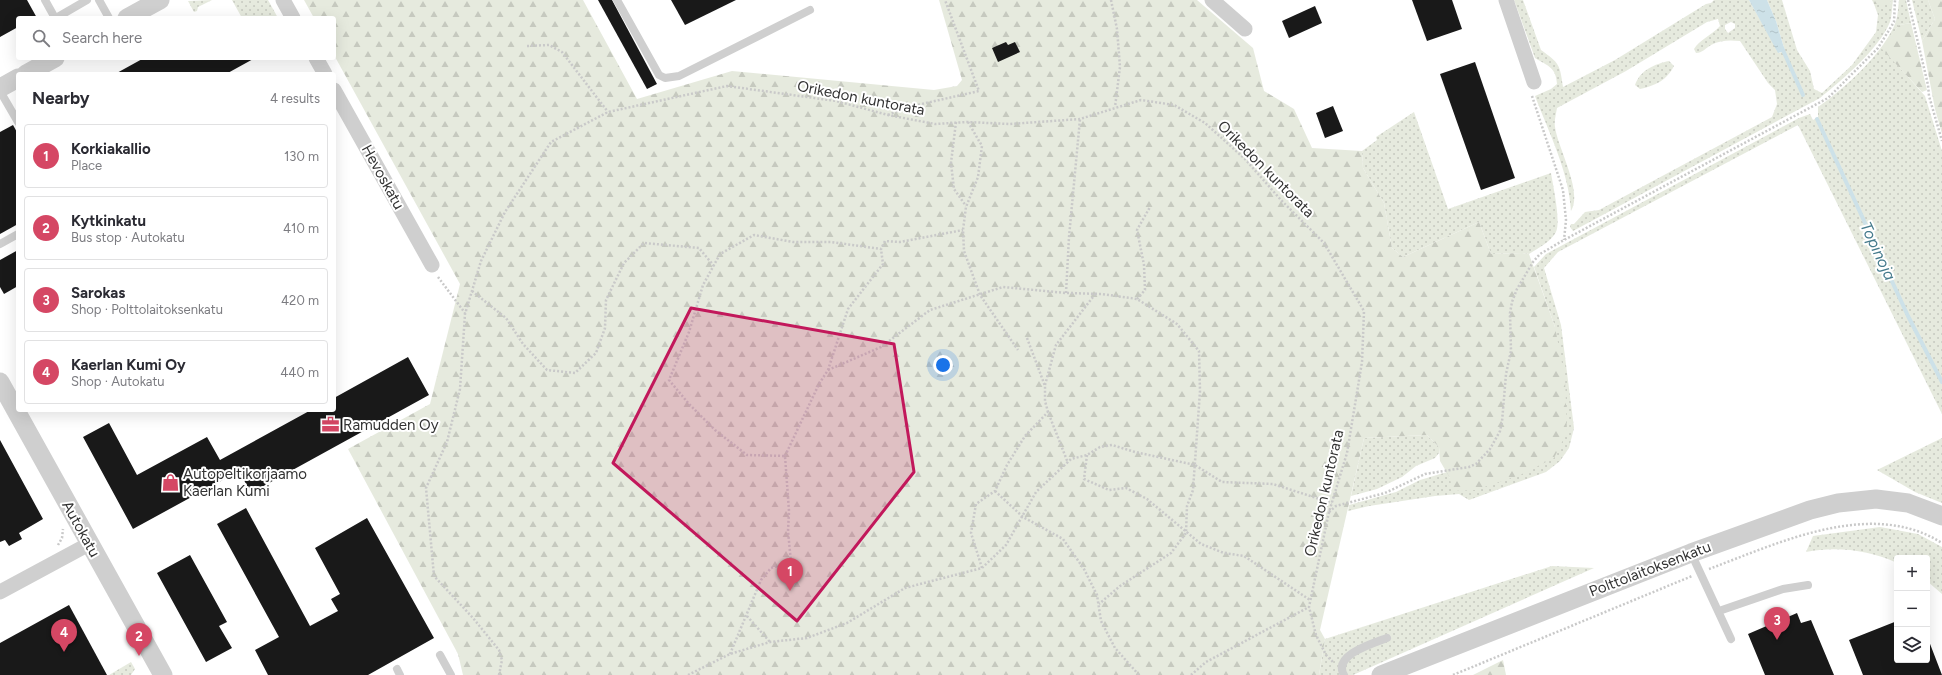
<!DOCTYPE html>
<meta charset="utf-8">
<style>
body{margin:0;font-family:Figtree,sans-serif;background:#f7f7f7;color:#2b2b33}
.controls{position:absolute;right:12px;bottom:12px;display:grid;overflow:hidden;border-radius:4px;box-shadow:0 4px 16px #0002}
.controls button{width:36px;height:36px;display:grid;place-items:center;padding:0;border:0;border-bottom:1px solid #e1e1e2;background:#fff;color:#2b2b33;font:20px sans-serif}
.you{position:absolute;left:943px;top:365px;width:14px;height:14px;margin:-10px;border:3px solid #fff;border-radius:50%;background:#1a73e8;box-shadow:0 0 0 6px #1a73e833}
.badge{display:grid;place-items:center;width:26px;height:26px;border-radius:50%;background:#d54764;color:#fff;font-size:13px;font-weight:700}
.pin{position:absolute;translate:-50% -33px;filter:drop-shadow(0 1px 2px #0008)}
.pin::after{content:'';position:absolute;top:21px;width:14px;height:12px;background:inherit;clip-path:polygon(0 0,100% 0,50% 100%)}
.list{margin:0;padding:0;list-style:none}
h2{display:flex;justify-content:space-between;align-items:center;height:52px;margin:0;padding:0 16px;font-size:17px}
h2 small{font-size:13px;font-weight:400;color:#7c7c81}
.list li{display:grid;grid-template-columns:26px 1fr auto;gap:12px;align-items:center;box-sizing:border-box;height:64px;margin:0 8px 8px;padding:0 8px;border:1px solid #e1e1e2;border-radius:4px}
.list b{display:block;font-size:15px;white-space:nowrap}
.list p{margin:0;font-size:13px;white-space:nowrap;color:#7c7c81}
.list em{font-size:13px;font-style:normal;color:#7c7c81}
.icon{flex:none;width:22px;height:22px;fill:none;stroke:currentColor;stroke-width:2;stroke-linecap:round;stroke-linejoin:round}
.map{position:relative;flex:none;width:1942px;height:675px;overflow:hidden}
.search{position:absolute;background:#fff;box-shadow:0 4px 16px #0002;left:16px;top:16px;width:320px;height:44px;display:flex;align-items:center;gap:10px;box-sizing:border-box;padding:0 14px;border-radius:4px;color:#7c7c81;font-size:15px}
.panel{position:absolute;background:#fff;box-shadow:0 4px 16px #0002;left:16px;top:72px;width:320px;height:340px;border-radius:4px}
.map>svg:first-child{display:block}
.grass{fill:url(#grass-dots);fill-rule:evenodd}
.forest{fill:url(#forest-firs)}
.water{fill:url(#water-ripples)}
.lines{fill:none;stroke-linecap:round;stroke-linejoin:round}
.stream{stroke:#cde1e8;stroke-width:4}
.building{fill:#191919}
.path{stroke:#c9c9c9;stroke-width:2.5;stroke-dasharray:2 2;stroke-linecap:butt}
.service{stroke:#cfcfcf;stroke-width:8}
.minor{stroke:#cfcfcf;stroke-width:15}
.tertiary{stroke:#cfcfcf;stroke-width:19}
.marked{fill:#c2185b;fill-opacity:0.2;stroke:#c2185b;stroke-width:3;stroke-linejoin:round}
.labels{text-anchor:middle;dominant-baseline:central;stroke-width:4;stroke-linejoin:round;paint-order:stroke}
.street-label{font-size:15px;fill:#323232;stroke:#fff}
.poi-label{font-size:15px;fill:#323232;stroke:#fff;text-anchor:start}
.water-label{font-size:16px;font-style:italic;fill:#467b8d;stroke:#fff}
</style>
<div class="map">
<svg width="1942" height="675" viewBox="0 0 1942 675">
<defs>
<pattern id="grass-dots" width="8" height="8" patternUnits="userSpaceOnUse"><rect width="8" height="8" fill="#e6eade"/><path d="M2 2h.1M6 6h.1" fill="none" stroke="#c6c9bf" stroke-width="1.8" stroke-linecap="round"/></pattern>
<pattern id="forest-firs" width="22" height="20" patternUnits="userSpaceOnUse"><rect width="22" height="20" fill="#e6eade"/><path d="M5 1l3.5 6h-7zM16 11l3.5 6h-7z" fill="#c6c9bf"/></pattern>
<pattern id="water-ripples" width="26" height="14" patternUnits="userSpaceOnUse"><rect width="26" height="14" fill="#cde1e8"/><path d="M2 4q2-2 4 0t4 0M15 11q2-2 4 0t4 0" fill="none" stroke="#b0c2c7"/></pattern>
</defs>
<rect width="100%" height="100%" fill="#fff"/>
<!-- grass -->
<g class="grass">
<path d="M212,0L198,7L197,11L194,12L188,1Z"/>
<path d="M232,0H268L278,18H242Z"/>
<path d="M1514,0H1523L1541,50C1559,63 1560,64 1563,87L1615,60L1706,4L1711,3L1714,0H1749L1779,53L1785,51L1776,21L1767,0H1782L1797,50L1810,71L1814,89L1822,93L1852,65L1876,32L1878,15L1874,4H1891L1890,0H1893C1892,7 1892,15 1890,22C1879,49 1843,79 1820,98L1573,231L1570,227L1571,224H1574L1585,212L1599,210L1772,117L1777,104L1775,90L1768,83L1740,41C1729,40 1721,40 1711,45C1706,48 1702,53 1696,53L1694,49C1699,40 1713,34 1720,26L1718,19L1707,22L1626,71L1557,108C1556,114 1554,121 1555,127C1558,149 1583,191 1571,211C1569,172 1549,133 1535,96L1551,89L1557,84C1556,67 1548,66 1535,58ZM1731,22L1735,24V28L1728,33L1725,29V25Z"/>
<path d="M1899,0H1906L1911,23L1899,25L1883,49L1925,96L1942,151V414L1798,125L1558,252L1544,268L1561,325L1574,428L1569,448L1560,461L1546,472L1469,500L1459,494L1435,496L1369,506L1348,511L1349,505L1396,492L1420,480L1447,472L1450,478L1555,327L1534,267L1546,254L1799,118L1810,114L1813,120L1818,117V107C1843,90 1886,51 1896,21C1898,15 1898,7 1899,0Z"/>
<path d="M1912,0H1928L1935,19L1922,41Z"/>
<path d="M1669,61L1674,66C1667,80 1655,86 1640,89L1635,85C1640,70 1655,64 1669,61Z"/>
<path d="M1414,112L1448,209L1551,173C1553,186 1561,221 1556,232C1551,242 1538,248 1529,254L1522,253L1491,254L1479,222L1403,257L1392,248L1384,203L1363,168L1362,151L1377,140L1376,137Z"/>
<path d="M1427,435L1439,447V453L1435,458L1416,466L1402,477L1377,489L1351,496L1364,438Z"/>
<path d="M1942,438V503L1915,492L1877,470Z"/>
<path d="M1880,527L1918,534L1942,547V594L1927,581V558H1897V563C1870,550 1835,546 1806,552L1813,536Z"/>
<path d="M1552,566L1594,568L1353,675H1319L1325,639Z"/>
<path d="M131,662L135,669L131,675H109Z"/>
</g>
<!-- forest -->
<g class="forest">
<path d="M304,0H583L637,99L732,71L934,90L957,86L962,80L939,0H1197L1253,48L1264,91L1294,109L1312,148L1362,151L1363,168L1384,203L1392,248L1403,257L1479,222L1491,254L1522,253L1529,254L1555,327L1565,379L1567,432L1554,458L1520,475L1475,490L1452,491L1450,478L1440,461L1439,447L1427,435L1364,438L1320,630L1325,639L1319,675H463L458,654L348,449L430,404L460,284L334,55V18H314Z"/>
<path d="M1872,0H1890L1891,4H1874Z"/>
<path d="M1928,0H1942V134L1935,109L1922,41L1935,19Z"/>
<path d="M1911,23L1927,90L1922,92L1882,49L1899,25Z"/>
<path d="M1503,660L1506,675H1473Z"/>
</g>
<!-- water -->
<path class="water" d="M1749,0H1767L1776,21L1785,51L1778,53Z"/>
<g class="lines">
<!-- stream -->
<g class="stream">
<path d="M1782,48L1803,95"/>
<path d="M1817,119L1908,316L1942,382"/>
</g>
</g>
<!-- building -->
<g class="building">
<path d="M0,0H27L37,18H18V27L0,37Z"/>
<path d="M598,0H612L657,84L647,89Z"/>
<path d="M671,0H736L685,25Z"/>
<path d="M1412,0H1452L1462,29L1427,41Z"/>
<path d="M1315,6L1322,23L1289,38L1282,21Z"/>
<path d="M1006,42L1008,45L1015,42L1020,52L998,62L992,48Z"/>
<path d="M144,58H255L226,74H115Z"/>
<path d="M1475,62L1515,178L1481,190L1440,74Z"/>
<path d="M1333,106L1343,131L1325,138L1316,113Z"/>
<path d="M13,125L18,134V224L0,234V132Z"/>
<path d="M18,250V286L4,294L0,287V260Z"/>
<path d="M408,357L429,395L251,493L239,471L133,529L83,437L109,423L137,475L207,437L220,460L311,410H334V398Z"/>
<path d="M0,440L43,519L19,533L22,539L9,546L5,540L0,542Z"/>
<path d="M246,508L310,626L338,611L331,599L340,594L315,548L367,518L434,638L368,675H268L255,650L279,637L217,524Z"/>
<path d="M190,555L227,622L219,626L232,648L206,662L157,573Z"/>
<path d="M69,605L107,675H0V643Z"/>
<path d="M1797,613L1801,623L1811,620L1834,675H1765L1748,634Z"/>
<path d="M1897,621V660H1927V636L1942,675H1863L1849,640Z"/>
</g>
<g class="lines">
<!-- path -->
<g class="path">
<path d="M1111,0L1117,29L1120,67L1115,107"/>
<path d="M1908,0L1928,85L1929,96L1942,141"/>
<path d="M527,46L549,45L562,52L608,112"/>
<path d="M1532,96L1563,190L1566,220L1564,240"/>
<path d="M888,115L904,108L979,91L945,0"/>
<path d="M956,122L951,163L954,189L966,206"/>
<path d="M968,122L982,146L978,177L966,207L963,230L964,251L980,295L1018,350"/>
<path d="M438,277L465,313"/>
<path d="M472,291L506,318L523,344L547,370L575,373L596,353L605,328L606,300L624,263L644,243L699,248L714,266"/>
<path d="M1066,293L1069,237L1080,119"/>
<path d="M1137,299L1145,290L1144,265L1137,230L1150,207"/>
<path d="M1027,338L1045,386V401L1048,412L1068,463"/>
<path d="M828,370L881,347L930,310L1003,287L1066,293L1102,294L1137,299L1177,324L1199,351L1200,391L1193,490L1187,506L1186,533L1171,553L1120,586L1099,604"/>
<path d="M1045,385L1056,345L1096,293"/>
<path d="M1087,455L1084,479L1109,490L1126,488L1147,499L1201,544L1224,553L1244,556L1310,600"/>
<path d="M785,456L819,384L828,370L848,309L883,264L881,249"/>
<path d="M995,491L1023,517L1063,539L1084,569L1097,595L1101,621L1115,648L1139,675"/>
<path d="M1329,512L1336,506L1385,493L1425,474L1469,467L1476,464L1490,449L1500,431L1502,422L1506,374L1511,351L1510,313L1512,302L1517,289L1533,262L1540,254L1564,240L1828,98L1878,48L1894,22L1895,0"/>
<path d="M58,545L62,538L63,529"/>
<path d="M982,568L971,533L976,504L995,491L1007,465L1025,436L1048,412"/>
<path d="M1709,569C1779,543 1871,498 1942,543"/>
<path d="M747,616L770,642"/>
<path d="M730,654L761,580L771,568L791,562L788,531L789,511L785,456L747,455L715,430L689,404L669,380L689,332L703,285L720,254L754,235L793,242H831L881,249L885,241L900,242L963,230"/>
<path d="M499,675L502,660L499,650L473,618L434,576L426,488L447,442L460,389L465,314L481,261L505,212L551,142L608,112L727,86L836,101L888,115L935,124L967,122L1010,124L1080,119L1141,100L1174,105L1205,123L1245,159L1281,200L1324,243L1364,311L1362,362L1347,453L1329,512L1309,607L1316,635L1326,655L1333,662"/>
<path d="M688,675L730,654L770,642L807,638L847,623L905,588L982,568L1006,545L1036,492L1071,459L1087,455L1100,447L1112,445L1135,452L1195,465L1222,482L1273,484L1332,503"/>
<path d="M1191,675L1206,662L1309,607"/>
<path d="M1453,675L1692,576"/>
</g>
<!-- service -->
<g class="service">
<path d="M45,0L55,18"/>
<path d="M99,0L109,18"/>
<path d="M617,0L659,75L665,78L679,76L810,10"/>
<path d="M56,18L87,0"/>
<path d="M0,91L18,122"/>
<path d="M0,244L18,234"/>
<path d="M1691,553L1731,639"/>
<path d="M1719,611L1783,589L1808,585"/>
<path d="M440,655L451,675"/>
<path d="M397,669L400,675"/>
<path d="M1344,675C1332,655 1374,643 1387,638"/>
</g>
<!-- minor -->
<g class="minor">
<path d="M283,0L293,18"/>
<path d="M1212,0L1245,29"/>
<path d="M1506,0L1534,82"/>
<path d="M316,58L325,74"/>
<path d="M334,90L432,265"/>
<path d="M0,592L89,544"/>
</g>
<!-- tertiary -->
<g class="tertiary">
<path d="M127,18L160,0"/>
<path d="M26,74L55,58"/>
<path d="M0,88L18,78"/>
<path d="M0,382L163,675"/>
<path d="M1381,675L1691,553L1810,510L1838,503L1876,499L1908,503L1942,516"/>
</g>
</g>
<!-- marked area -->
<path class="marked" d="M691,308L894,344L914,472L797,621L613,463Z"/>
<!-- icons -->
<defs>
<symbol id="office-bare" viewBox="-9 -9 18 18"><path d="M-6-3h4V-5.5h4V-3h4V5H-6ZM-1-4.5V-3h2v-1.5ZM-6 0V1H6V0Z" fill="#d54764" stroke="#fff" stroke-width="2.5" paint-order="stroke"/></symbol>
<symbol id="shop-bare" viewBox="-9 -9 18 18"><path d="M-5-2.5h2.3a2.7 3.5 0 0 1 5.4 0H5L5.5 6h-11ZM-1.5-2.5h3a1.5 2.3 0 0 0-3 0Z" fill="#d54764" stroke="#fff" stroke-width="2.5" paint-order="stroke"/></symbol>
</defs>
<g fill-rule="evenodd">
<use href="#office-bare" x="318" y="412" width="25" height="25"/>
<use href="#shop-bare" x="158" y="470" width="25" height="25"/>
</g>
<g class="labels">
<!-- street labels -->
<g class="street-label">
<text transform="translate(861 98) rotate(11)">Orikedon kuntorata</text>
<text transform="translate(1266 169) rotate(45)">Orikedon kuntorata</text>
<text transform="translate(383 177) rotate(61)">Hevoskatu</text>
<text transform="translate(1324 493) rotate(-77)">Orikedon kuntorata</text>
<text transform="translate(81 529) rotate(61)">Autokatu</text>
<text transform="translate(1650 569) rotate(-21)">Polttolaitoksenkatu</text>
</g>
<!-- poi labels -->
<g class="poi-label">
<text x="343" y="425">Ramudden Oy</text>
<text x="183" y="474">Autopeltikorjaamo<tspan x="183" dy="17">Kaerlan Kumi</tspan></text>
</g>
<!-- water labels -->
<g class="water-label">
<text transform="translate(1878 251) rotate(65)">Topinoja</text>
</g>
</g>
</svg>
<div class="controls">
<button>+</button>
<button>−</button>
<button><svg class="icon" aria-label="layers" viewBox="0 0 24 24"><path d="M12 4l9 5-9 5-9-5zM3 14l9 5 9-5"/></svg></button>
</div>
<div class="you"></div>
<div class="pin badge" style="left:790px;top:591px">1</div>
<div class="pin badge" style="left:139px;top:656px">2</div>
<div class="pin badge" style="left:1777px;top:640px">3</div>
<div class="pin badge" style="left:64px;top:652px">4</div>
<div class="search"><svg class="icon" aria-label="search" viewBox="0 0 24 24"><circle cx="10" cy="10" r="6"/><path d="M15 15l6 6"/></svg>Search here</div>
<section class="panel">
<h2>Nearby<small>4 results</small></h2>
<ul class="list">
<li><span class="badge">1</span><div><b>Korkiakallio</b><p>Place</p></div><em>130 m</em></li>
<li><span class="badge">2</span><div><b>Kytkinkatu</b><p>Bus stop · Autokatu</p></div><em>410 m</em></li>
<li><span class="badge">3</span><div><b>Sarokas</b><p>Shop · Polttolaitoksenkatu</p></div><em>420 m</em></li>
<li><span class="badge">4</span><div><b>Kaerlan Kumi Oy</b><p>Shop · Autokatu</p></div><em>440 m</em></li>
</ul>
</section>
</div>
